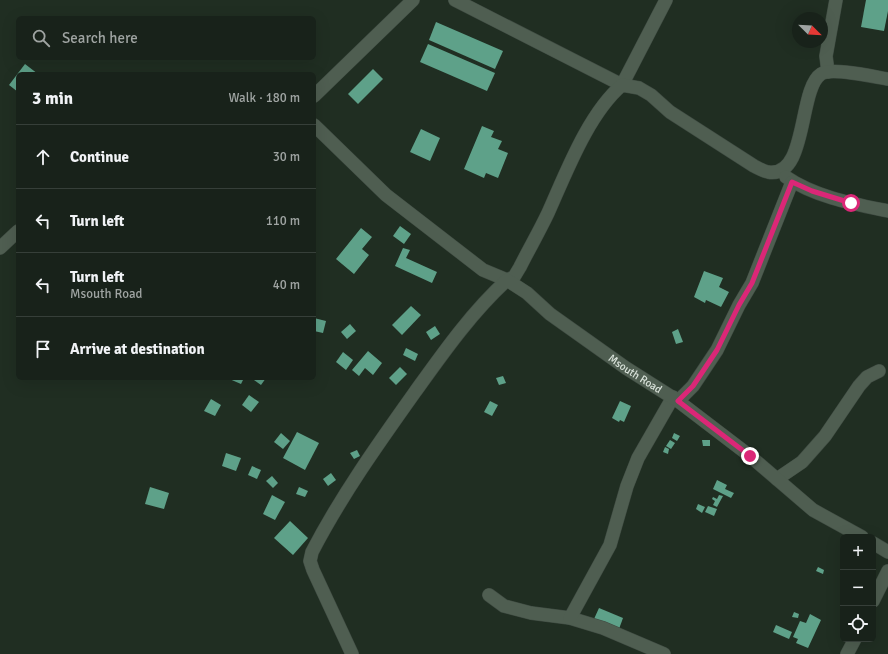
<!DOCTYPE html>
<meta charset="utf-8">
<style>
body{margin:0;font-family:Signika,sans-serif;background:#252f27;color:#f1f3f6}
.controls{position:absolute;right:12px;bottom:12px;display:grid;overflow:hidden;border-radius:6px;box-shadow:0 4px 16px #0002}
.controls button{width:36px;height:36px;display:grid;place-items:center;padding:0;border:0;border-bottom:1px solid #363f39;background:#18221a;color:#f1f3f6;font:20px sans-serif}
.compass{position:absolute;left:792px;top:12px;width:36px;height:36px;border-radius:50%;background:#18221a;box-shadow:0 4px 16px #0002;rotate:114deg}
.stop{position:absolute;width:12px;height:12px;margin:-9px;border:3px solid #db2777;border-radius:50%;background:#fff}
.stop.end{background:#db2777;border-color:#fff;box-shadow:0 1px 4px #0008}
.list{margin:0;padding:0;list-style:none}
h2{display:flex;justify-content:space-between;align-items:center;height:52px;margin:0;padding:0 16px;font-size:17px}
h2 small{font-size:13px;font-weight:400;color:#9fa4a2}
.list li{display:grid;grid-template-columns:26px 1fr auto;gap:12px;align-items:center;box-sizing:border-box;height:64px;padding:0 16px;border-top:1px solid #363f39}
.list b{display:block;font-size:15px;white-space:nowrap}
.list p{margin:0;font-size:13px;white-space:nowrap;color:#9fa4a2}
.list em{font-size:13px;font-style:normal;color:#9fa4a2}
.icon{flex:none;width:22px;height:22px;fill:none;stroke:currentColor;stroke-width:2;stroke-linecap:round;stroke-linejoin:round}
.map{position:relative;flex:none;width:888px;height:654px;overflow:hidden}
.search{position:absolute;background:#18221a;box-shadow:0 4px 16px #0002;left:16px;top:16px;width:300px;height:44px;display:flex;align-items:center;gap:10px;box-sizing:border-box;padding:0 14px;border-radius:6px;color:#9fa4a2;font-size:15px}
.panel{position:absolute;background:#18221a;box-shadow:0 4px 16px #0002;left:16px;top:72px;width:300px;height:308px;border-radius:6px}
.map>svg:first-child{display:block}
.building{fill:#5ea189}
.lines{fill:none;stroke-linecap:round;stroke-linejoin:round}
.minor-casing{stroke:#3f4b42;stroke-width:14}
.minor{stroke:#4f5e51;stroke-width:13}
.route{stroke:#db2777;stroke-width:5}
.labels{text-anchor:middle;dominant-baseline:central;stroke-width:4;stroke-linejoin:round;paint-order:stroke}
.street-label{font-size:11px;fill:#dae3db;stroke:#202e22}
</style>
<div class="map">
<svg width="888" height="654" viewBox="0 0 888 654">
<rect width="100%" height="100%" fill="#202e22"/>
<!-- building -->
<g class="building">
<path d="M866,0H888V11L884,31L861,27Z"/>
<path d="M436,22L503,51L495,69L429,40Z"/>
<path d="M428,44L495,73L487,91L420,62Z"/>
<path d="M25,64L38,74H18V92L9,85Z"/>
<path d="M373,69L383,79L358,104L348,94Z"/>
<path d="M482,126L494,131L491,137L502,141L498,149L508,153L498,178L486,173L484,178L464,169Z"/>
<path d="M421,129L440,138L430,161L410,152Z"/>
<path d="M400,226L411,234L404,244L393,236Z"/>
<path d="M361,228L372,237L362,249L369,255L354,274L336,259Z"/>
<path d="M403,248L410,250L406,258L437,272L432,283L395,266Z"/>
<path d="M704,271L723,278L719,287L729,292L721,307L706,300L705,303L694,297Z"/>
<path d="M411,306L421,315L402,335L392,325Z"/>
<path d="M314,318L326,321L323,333L314,331Z"/>
<path d="M350,324L356,331L347,339L341,332Z"/>
<path d="M435,326L440,334L431,340L426,332Z"/>
<path d="M678,329L683,342L676,344L672,332Z"/>
<path d="M406,348L418,354L415,361L403,355Z"/>
<path d="M368,351L382,363L373,375L365,368L359,376L352,370Z"/>
<path d="M343,352L353,360L346,370L336,362Z"/>
<path d="M400,367L407,374L396,385L389,378Z"/>
<path d="M503,376L506,383L499,385L496,378Z"/>
<path d="M227,378H244L241,384Z"/>
<path d="M255,378H266L261,385L254,380Z"/>
<path d="M249,395L259,402L251,412L242,405Z"/>
<path d="M211,399L221,405L215,416L204,411Z"/>
<path d="M490,401L498,405L492,416L484,412Z"/>
<path d="M620,401L631,406L624,422L620,420L619,422L612,418Z"/>
<path d="M297,432L319,443L305,470L283,458Z"/>
<path d="M281,433L290,441L283,449L274,442Z"/>
<path d="M674,433L680,436L677,441L672,438Z"/>
<path d="M670,440L675,443L671,449L666,446Z"/>
<path d="M702,440H710V446H703Z"/>
<path d="M665,447L669,449L668,454L663,452Z"/>
<path d="M357,450L360,456L354,459L350,453Z"/>
<path d="M226,453L241,458L236,471L222,466Z"/>
<path d="M252,466L261,470L257,479L248,475Z"/>
<path d="M331,473L336,480L328,486L323,479Z"/>
<path d="M272,476L278,483L273,488L266,481Z"/>
<path d="M717,480L727,485L725,489L734,493L731,498L713,489Z"/>
<path d="M150,487L169,493L164,509L145,504Z"/>
<path d="M299,487L308,491L305,497L296,494Z"/>
<path d="M272,495L285,502L275,520L263,514Z"/>
<path d="M719,495L723,496L717,507L713,505L715,501L712,499L713,497L717,499Z"/>
<path d="M698,504L705,507L702,513L696,509Z"/>
<path d="M708,506L717,509L714,516L705,512Z"/>
<path d="M290,521L308,538L293,555L274,538Z"/>
<path d="M818,567L824,570L823,574L816,571Z"/>
<path d="M599,608L623,618L619,629L594,619Z"/>
<path d="M794,612L799,614L798,618L792,617Z"/>
<path d="M810,614L821,620L808,648L796,643L798,639L793,637L800,621L806,623Z"/>
<path d="M776,625L792,632L789,639L773,632Z"/>
</g>
<g class="lines">
<defs>
<g id="minor">
<path d="M455,0L622,85L666,0"/>
<path d="M828,72L826,56L836,0"/>
<path d="M314,96L413,0"/>
<path d="M314,125L386,195L483,270L507,280L514,277L520,267C529,249 539,232 548,213C566,173 588,114 622,85L639,88L651,95L670,112L754,166C758,168 763,171 768,172C808,179 798,89 821,74C832,67 875,77 888,79"/>
<path d="M786,177C815,197 854,204 888,211"/>
<path d="M0,248L18,231"/>
<path d="M678,401L693,386L717,350L739,305L752,283L792,182"/>
<path d="M777,479L802,462L825,436L859,386L867,377L879,371"/>
<path d="M873,543L888,552"/>
<path d="M489,595L504,606L531,613L570,618L603,628L664,654"/>
<path d="M873,601L888,571"/>
<path d="M570,618L610,545L627,486L638,458L673,397"/>
<path id="s1" d="M352,654L313,570L310,561L312,552C341,496 378,444 415,392C443,353 471,313 507,280L527,293L550,314L626,368L678,401L750,456L813,510L862,537"/>
<path d="M847,654L855,639"/>
</g>
</defs>
<!-- minor casing -->
<use href="#minor" class="minor-casing"/>
<!-- minor -->
<use href="#minor" class="minor"/>
</g>
<g class="lines">
<!-- route -->
<path class="route" d="M750,456L678,401L693,386L717,350L739,305L752,283L792,182L812,191L851,203"/>
</g>
<g class="labels">
<!-- street labels -->
<g class="street-label">
<text stroke="none"><textPath href="#s1" startOffset="606">Msouth Road</textPath></text>
</g>
</g>
</svg>
<div class="controls">
<button>+</button>
<button>−</button>
<button><svg class="icon" aria-label="locate" viewBox="0 0 24 24"><circle cx="12" cy="12" r="6"/><path d="M12 2v4M12 18v4M2 12h4M18 12h4"/></svg></button>
</div>
<svg class="compass" viewBox="-18 -18 36 36"><path d="M0-13l5 13h-10z" fill="#e53935"/><path d="M0 13l5-13h-10z" fill="#9fa4a2"/></svg>
<div class="stop" style="left:851px;top:203px"></div>
<div class="stop end" style="left:750px;top:456px"></div>
<div class="search"><svg class="icon" aria-label="search" viewBox="0 0 24 24"><circle cx="10" cy="10" r="6"/><path d="M15 15l6 6"/></svg>Search here</div>
<section class="panel">
<h2>3 min<small>Walk · 180 m</small></h2>
<ul class="list">
<li><svg class="icon" aria-label="ahead" viewBox="0 0 24 24"><path d="M12 20V5M6 11l6-6 6 6"/></svg><div><b>Continue</b></div><em>30 m</em></li>
<li><svg class="icon" aria-label="left" viewBox="0 0 24 24"><path d="M17 20v-9H6M10 6l-5 5 5 5"/></svg><div><b>Turn left</b></div><em>110 m</em></li>
<li><svg class="icon" aria-label="left" viewBox="0 0 24 24"><path d="M17 20v-9H6M10 6l-5 5 5 5"/></svg><div><b>Turn left</b><p>Msouth Road</p></div><em>40 m</em></li>
<li><svg class="icon" aria-label="arrive" viewBox="0 0 24 24"><path d="M6 21V4h12l-3 4 3 4H6"/></svg><div><b>Arrive at destination</b></div></li>
</ul>
</section>
</div>
